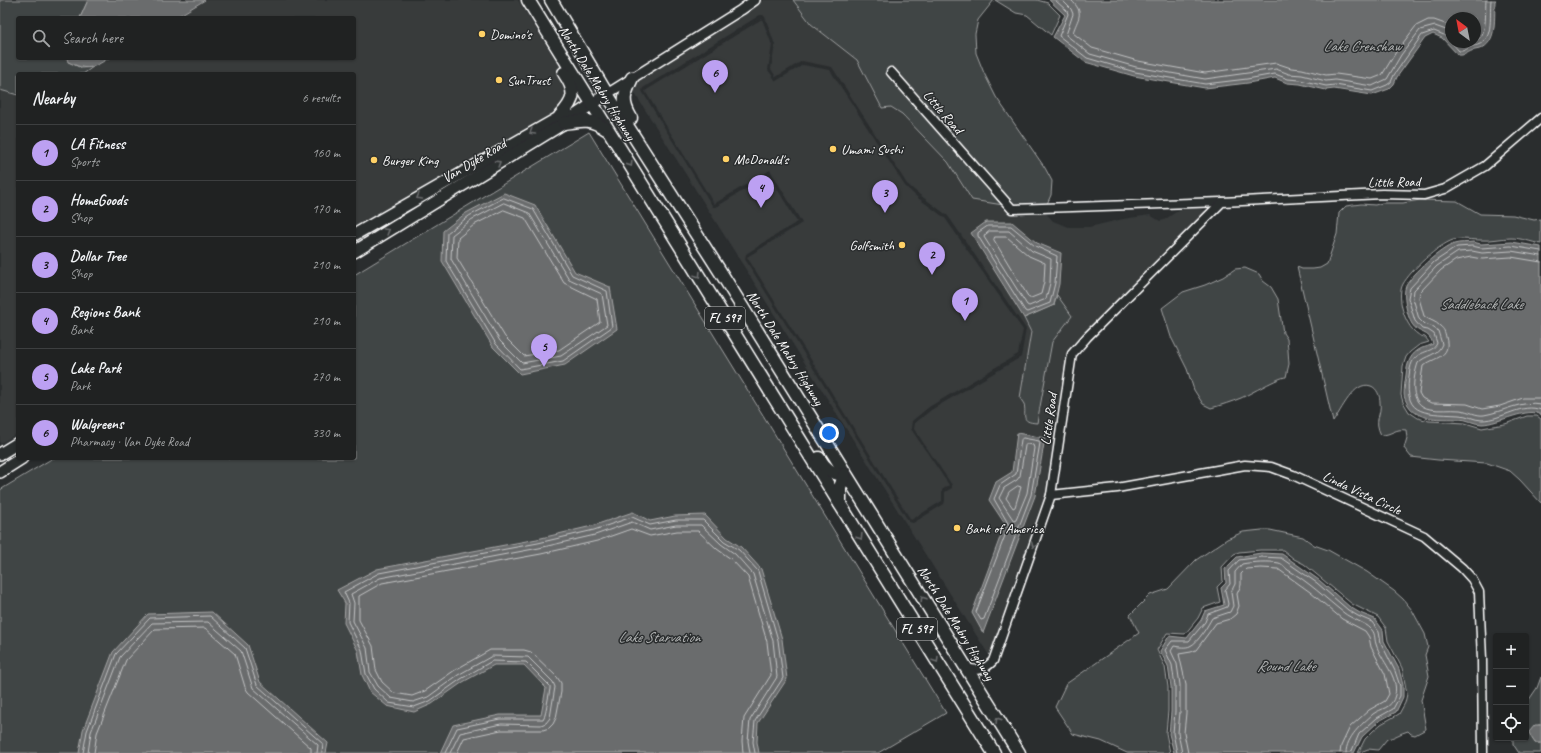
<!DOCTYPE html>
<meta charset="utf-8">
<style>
body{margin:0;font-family:Caveat,sans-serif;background:#282a2a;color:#f1f3f6}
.controls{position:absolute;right:12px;bottom:12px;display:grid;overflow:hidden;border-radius:4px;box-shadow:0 1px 3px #0004}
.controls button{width:36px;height:36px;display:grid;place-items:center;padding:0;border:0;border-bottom:1px solid #3d3f40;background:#202222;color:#f1f3f6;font:20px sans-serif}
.compass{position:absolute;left:1445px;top:12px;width:36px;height:36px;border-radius:50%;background:#202222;box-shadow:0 1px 3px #0004;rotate:328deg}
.you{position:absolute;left:829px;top:433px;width:14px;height:14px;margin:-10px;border:3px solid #fff;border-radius:50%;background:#1a73e8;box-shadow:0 0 0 6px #1a73e833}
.badge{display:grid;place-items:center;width:26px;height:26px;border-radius:50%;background:#bca0f2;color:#111;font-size:13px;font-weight:700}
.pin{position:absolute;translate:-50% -33px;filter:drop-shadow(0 1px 2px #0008)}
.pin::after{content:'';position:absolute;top:21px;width:14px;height:12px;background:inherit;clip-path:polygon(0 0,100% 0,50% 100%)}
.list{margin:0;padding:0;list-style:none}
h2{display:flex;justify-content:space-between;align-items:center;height:52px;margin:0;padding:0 16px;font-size:17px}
h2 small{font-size:13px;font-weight:400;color:#a2a4a5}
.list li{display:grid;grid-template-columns:26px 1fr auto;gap:12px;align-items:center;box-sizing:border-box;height:56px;padding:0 16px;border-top:1px solid #3d3f40}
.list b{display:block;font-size:15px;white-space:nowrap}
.list p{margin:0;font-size:13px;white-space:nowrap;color:#a2a4a5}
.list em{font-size:13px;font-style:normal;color:#a2a4a5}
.icon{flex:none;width:22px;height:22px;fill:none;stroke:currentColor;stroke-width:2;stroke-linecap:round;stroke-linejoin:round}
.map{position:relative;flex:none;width:1541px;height:753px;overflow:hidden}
.search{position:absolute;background:#202222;box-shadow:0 1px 3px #0004;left:16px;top:16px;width:340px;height:44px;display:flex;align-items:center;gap:10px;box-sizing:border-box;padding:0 14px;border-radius:4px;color:#a2a4a5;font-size:15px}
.panel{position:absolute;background:#202222;box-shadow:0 1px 3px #0004;left:16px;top:72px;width:340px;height:388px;border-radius:4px}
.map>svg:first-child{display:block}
.built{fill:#373a3b;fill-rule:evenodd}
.green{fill:#414445;stroke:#a0a2a2}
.water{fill:#6a6c6d;stroke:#a6a7a7;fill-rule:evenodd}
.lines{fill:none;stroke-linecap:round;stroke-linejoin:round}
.shore{stroke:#c3c4c5;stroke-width:1}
.minor-casing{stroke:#fff;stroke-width:11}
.tertiary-casing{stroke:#fff;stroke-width:12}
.secondary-casing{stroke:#fff;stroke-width:14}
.primary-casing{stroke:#fff;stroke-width:15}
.minor{stroke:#2a2d2e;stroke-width:8}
.tertiary{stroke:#2a2d2e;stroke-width:9}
.secondary{stroke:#2a2d2e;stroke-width:11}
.primary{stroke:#2a2d2e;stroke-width:12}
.oneway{stroke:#6a6c6d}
.poi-dot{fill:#ffd166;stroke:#2a2d2e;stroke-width:1.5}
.labels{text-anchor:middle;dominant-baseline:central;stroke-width:3;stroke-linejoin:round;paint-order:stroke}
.shield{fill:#2a2d2e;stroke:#bfc0c0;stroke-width:1}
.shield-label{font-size:13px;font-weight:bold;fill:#fff}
.poi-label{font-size:14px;fill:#fff;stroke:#2a2d2e;text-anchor:start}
.street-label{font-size:14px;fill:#fff;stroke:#2a2d2e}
.water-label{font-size:15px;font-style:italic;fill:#b4b6b6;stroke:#2a2d2e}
</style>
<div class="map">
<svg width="1541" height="753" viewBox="0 0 1541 753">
<rect width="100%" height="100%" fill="#2a2d2e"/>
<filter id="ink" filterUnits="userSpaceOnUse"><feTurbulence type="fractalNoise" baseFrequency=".025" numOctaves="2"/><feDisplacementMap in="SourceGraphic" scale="8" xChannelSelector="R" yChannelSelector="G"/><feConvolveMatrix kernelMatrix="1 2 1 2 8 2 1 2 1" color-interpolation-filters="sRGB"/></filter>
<g filter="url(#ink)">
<!-- built -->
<g class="built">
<path d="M205,0H518L566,76L569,92L561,109L474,157L354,229V74H83L109,58H354V18H175Z"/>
<path d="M762,0H793L811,24L857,60L882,108L891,107L902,114L948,162L972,200L1003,205L1012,213L1045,212L1053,221L1069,227H1089L1123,219L1150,215L1160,221L1164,220L1179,210L1187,207H1193L1207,211L1177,241L1172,243L1161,254L1156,262L1084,334L1069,351L1063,382L1047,494L990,657L632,89L635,81L741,15ZM760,15H763L765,17L775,45L771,69L776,77L802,61L832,67L907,184L920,195L948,216L1026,329L1021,357L931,410L915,423L914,429L952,485V488L945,492V501L944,504L913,523L909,522L745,259L746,254L797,222L769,175L716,207H713L642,91L643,88ZM986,222H1012L1037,243L1061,253L1059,284L1057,295L1072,316L1052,342L1037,422L1024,416V404L1020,398L1031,332L1024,318L997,274L972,234ZM1017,433L1045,439L1035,496L972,613L1005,524L989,500L996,482L1012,472Z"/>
<path d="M762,19L772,45L768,70L776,81L803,65L830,70L905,186L918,198L945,218L1023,330L1018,354L929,407L912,421L911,429L949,485L942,490V501L911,520L747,257L802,223L770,170L714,204L645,91Z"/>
<path d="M0,90L18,95V433L0,444Z"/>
</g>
<!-- green -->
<g class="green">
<path d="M0,0H88L80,18H18V58H67L69,62L81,68L93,67L83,74H18V95L0,90Z"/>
<path d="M793,0H994L978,20L975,34L976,53L984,73L996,97L1045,168L1052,181L1051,195L1047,204L1013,205L891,67L886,72L1003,205L972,200L948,162L902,114L891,107L882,108L857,60L811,24Z"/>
<path d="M995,0H1037L1048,3L1060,15L1051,35L1027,15L1016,13Z"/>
<path d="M589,132L946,713L878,753H0V490L53,458H354V275Z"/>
<path d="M1420,200L1457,201L1480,214L1513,215L1534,220L1541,219V244C1531,242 1521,238 1511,238C1501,238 1491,241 1481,240C1472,240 1462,238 1453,240C1438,245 1411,270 1403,284C1395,298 1407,335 1425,337L1429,342L1419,345L1410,352L1406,357L1403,366L1401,395L1403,402L1409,412L1418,418L1429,421L1465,423L1482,428L1505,424L1527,416H1537L1541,419V503L1520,480L1510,471L1487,463L1438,460L1411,457L1404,448L1407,438L1406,430C1395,428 1392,435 1381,435C1373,419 1382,416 1380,402C1380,396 1377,388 1371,386C1354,380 1341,411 1333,422L1297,267L1302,269H1313L1320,268L1327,264L1337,234L1339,213L1346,206L1361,204L1375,205L1382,203H1403Z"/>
<path d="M1245,268L1259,274L1263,281L1271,287L1278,299L1283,333L1287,339L1288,350L1289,364L1286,377C1279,377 1250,394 1241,398C1231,402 1222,405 1211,408L1203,404L1194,390L1187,369L1171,337L1162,308L1183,292L1205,285L1223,277L1235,269Z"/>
<path d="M1057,295L1072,316L1052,342L1037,423C1019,422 1027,415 1024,404C1023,402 1021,400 1020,398L1031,332L1024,318L1054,305Z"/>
<path d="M1262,530H1270L1303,537L1314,545L1328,550L1367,572L1394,591L1403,599L1412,610L1425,634L1428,647L1425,655L1429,676L1421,700L1426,729L1415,735L1411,734L1408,731C1400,733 1394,738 1387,739L1378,750L1368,749L1358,753L1365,739L1373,731L1381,724L1399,714L1405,703L1407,694L1402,668L1388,641L1386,628L1378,617L1352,604L1304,564L1294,559L1283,550H1260L1239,552L1234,554L1222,567L1223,581L1217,587L1220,602L1203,608L1198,618L1185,634L1167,633L1157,650L1165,667L1168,687V711L1166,733L1170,753H1127L1101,741L1073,734L1055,707L1066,684L1139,633L1130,615L1150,595L1168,589L1196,560L1227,539L1243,532Z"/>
<path d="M1541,677V725H1538L1535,743H1541V753H1519L1513,744V738H1526V704L1537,688Z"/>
</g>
<!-- water -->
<g class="water">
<path d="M88,0H205L175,18H80Z"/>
<path d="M1049,0H1496L1495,1C1494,20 1498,47 1475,50C1468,51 1466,56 1458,55L1442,38L1433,34L1425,38L1397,77L1394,84L1389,89L1372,95L1334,89L1326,90L1300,84L1287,83L1275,78L1248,83L1205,88L1134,76L1085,62L1053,37L1065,15ZM1451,18H1475V42H1451Z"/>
<path d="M67,58H109C91,69 88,71 68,62Z"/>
<path d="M504,193L535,205L575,272L610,287L617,329L565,365L520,374L493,347L442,261L443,231L466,213Z"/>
<path d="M986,222H1012L1037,243L1061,253L1059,284L1054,305L1024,318L971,233Z"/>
<path d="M1473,242L1481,244L1512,242L1541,247V415C1529,406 1498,424 1482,424C1474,424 1467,419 1459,419C1441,418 1419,422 1408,405C1406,401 1404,398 1404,394C1404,388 1405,381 1406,375C1407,364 1410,353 1422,348C1426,347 1429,346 1433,344C1429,330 1419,335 1412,324C1407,316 1402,294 1406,286C1412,274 1441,248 1454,244C1460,242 1467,243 1473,242Z"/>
<path d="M1017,433L1045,438L1035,496L983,633L972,613L1005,524L989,500L996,482L1012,472Z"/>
<path d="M633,512L650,521L675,516L705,515L727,538L741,547L761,569L782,639L787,679L758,723L757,742L759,753H440L453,725L500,715H541L546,688L524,665H494L463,682L432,704L414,712L387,706L370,692L362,675L358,651L344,623L345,603L337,590L377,569L537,539L592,526Z"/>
<path d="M1261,553L1282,554L1319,580L1350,607L1360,613L1375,619L1383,630L1384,641L1399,669L1403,685V697L1396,712L1379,721L1362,737L1354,753H1174L1169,734L1171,712V687L1168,666L1160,651L1169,636L1187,638L1201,620L1205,611L1224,605L1221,588L1226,583L1225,569L1237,557Z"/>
<path d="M212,612L248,645L260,682L328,743L326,753H79L83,730L113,652L148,614Z"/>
<path d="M1535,725H1541V743H1535L1531,737L1529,732Z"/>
</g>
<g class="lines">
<!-- shore -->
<g class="shore">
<path d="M1055,0L1067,11L1068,14L1059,36L1087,58L1135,72L1205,84L1247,79L1275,74L1288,79L1300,80L1326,86L1335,85L1372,91L1387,85L1391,82L1394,75L1422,35L1434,31L1444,35L1451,42"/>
<path d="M1062,0L1071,9L1073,14L1066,35L1090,54L1136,67L1205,79L1276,69L1289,74L1302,75L1326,81L1335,80L1372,86L1387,79L1401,55L1420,30L1435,26L1446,30L1451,34"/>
<path d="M1071,0C1086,14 1077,18 1073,33L1092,48L1138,61L1205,73L1276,63L1291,68L1302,69L1326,75L1336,74L1372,79L1382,75L1396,52L1416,26L1428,20H1434L1451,26"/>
<path d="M1475,41C1488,38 1485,11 1486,0"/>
<path d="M1451,42L1459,51C1465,52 1468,47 1474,46C1495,42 1489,18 1491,0"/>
<path d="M504,198L533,209L572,275L607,291L612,327L563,361L520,369L496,344L446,261L447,233L469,216Z"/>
<path d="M504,203L529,213L569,279L602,294L607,325L561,356L522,363L500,341L451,259L452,235L471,220Z"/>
<path d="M504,210L525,218L564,283L597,299L600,322L559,350L524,356L505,337L457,258L458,238L474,225Z"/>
<path d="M988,226H1011L1035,246L1057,256L1055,283L1050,303L1027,312L1025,311L978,236V233Z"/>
<path d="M990,231H1009L1032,251L1051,259L1050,283L1046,299L1029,306L1027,305L984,237L985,235Z"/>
<path d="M995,237H1007L1029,256L1045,263L1044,282L1041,294L1031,298H1029L994,240Z"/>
<path d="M1541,251L1511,246L1481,248L1472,246L1457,247L1434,262L1410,288L1408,298L1415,321L1422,329L1428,330L1434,334L1437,343C1433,355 1414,348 1410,369C1402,416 1421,413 1459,415C1467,415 1474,420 1482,420C1502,420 1522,402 1541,410"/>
<path d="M1541,256L1511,251L1482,253L1472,251L1458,252L1437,266L1414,290L1413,298L1419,319L1424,324L1431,326L1438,331L1442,344C1438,356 1425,355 1418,363C1413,378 1408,405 1430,409C1439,411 1450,409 1460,410C1469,411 1476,416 1484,415C1503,412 1521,400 1541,404"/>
<path d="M1541,262L1511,257L1482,259L1471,257L1456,260L1441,270L1420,292L1419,298L1424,316C1428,320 1436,321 1440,326C1444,329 1445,332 1446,337C1452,358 1434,357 1423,366L1419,393L1422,398L1431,403L1467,404L1482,409L1500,406L1523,398H1541"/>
<path d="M1023,438L1039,441L1040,443L1031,495L984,619L981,620L976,612L1009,525L994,499L1000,485L1016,474L1021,440Z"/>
<path d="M1027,444L1033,445L1034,448L1027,493L1016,520L1014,521L999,498L1004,488L1017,480L1020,476L1025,446Z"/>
<path d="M1018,486L1021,487L1015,507L1013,508L1006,498L1009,492Z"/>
<path d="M83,753L87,731L116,654L150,618L210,616L245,648L257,685L323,744L322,753"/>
<path d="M88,753L91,732L120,657L152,623L208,622L241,651L253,688L318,745L317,753"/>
<path d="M94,753L97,733L126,660L155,629L205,628L235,654L245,687L248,692L311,748V753"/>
<path d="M445,753L457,728L500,719H543L545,715L550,689V686L526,662L492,661L461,679L430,701L414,707L389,703L374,689L366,674L362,650L348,622L349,603L344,592L379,573L538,543L594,530L632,517L650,525L676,520H703L724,541L739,550L758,571L778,640L783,678L755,721L753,742L755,753"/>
<path d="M450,753L460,733L501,724L541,725L546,723L550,718L555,687L553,682L528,657L492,656L458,675L428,697L413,702L391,698L378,686L370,672L367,648L353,621L354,603L351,594L380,578L539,548L595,535L632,522L650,530L676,525H701L721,544L735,554L753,574L773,641L777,677L750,720L748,741L750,753"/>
<path d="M457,753L464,738L501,730H543L549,728L553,724L556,718L561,692V683L557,677L531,652L524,650H490L455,670L425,691L412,696L394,693L382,682L376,670L373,646L359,620V596L382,583L541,554L597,541L631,529L650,536L677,531H698L717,549L731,559L748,577L767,642L771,675L744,718L742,741L743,753"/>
<path d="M1177,753L1173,733L1175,712V686L1172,665L1165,650L1172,641H1189L1205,622L1208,614L1227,607L1228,604L1225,590L1230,584L1229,571L1239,560L1261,557L1281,558L1317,583L1348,610L1358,616L1372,622L1379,632L1381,643L1395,671L1400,686V696L1393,709L1377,718L1359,734L1351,753"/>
<path d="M1182,753L1178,733L1180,712V685L1177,664L1171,651L1174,646C1179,647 1186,648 1190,646C1198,643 1208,625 1212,618L1230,612L1233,606L1231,592L1235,584V572L1242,564C1252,562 1269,561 1279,563C1283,564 1285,568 1288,570C1309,582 1325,598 1344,613C1350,618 1367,624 1370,628C1376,633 1374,638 1376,644C1381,661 1399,676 1395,695C1392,709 1381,708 1373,714C1362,724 1346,737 1346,753"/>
<path d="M1188,753L1184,733L1186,713V685L1179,654L1191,652L1196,650L1216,623L1230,619L1236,614L1239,606L1237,594L1241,585V574L1246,569L1261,568L1278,569L1310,592L1342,619L1365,631L1369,637L1371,647L1385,674L1389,694L1385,701L1369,710L1350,727L1341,746L1340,753"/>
</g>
<defs>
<g id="minor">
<path d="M891,72L1012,209L1222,202"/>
<path d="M1051,495L1117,488L1245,465L1271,467L1293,475L1424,536L1462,568L1472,579L1479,592L1482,659L1483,753"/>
<path d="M966,668C979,671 983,671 993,661L1051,495L1072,354L1087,337L1222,202L1382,194L1424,195L1445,189L1485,166L1541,118"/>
</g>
<path id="tertiary" d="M607,94L741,10L755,0"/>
<g id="secondary">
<path d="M354,235L567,113"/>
<path d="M354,252L564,123L607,94"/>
<path d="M0,454L18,443"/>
<path d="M0,472L22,458"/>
</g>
<g id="primary">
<path d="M528,0L994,753"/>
<path d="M551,0L607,94L723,276L1019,753"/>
<path d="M560,116C575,100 577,92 564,73"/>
<path d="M631,118C621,101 624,95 632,78"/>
<path d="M564,123C583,120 590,118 606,129"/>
<path d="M819,458C825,468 833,476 845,474"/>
<path d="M840,504V487L845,474"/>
</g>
</defs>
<!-- minor casing -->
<use href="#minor" class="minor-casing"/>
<!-- tertiary casing -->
<use href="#tertiary" class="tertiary-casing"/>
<!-- secondary casing -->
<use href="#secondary" class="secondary-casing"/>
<!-- primary casing -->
<use href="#primary" class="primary-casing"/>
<!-- minor -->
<use href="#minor" class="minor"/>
<!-- tertiary -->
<use href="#tertiary" class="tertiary"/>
<!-- secondary -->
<use href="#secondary" class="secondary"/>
<!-- primary -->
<use href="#primary" class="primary"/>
</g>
<!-- one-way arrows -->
<defs><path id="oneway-chevron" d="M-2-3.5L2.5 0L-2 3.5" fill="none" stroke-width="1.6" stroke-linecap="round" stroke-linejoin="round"/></defs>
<g class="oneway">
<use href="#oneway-chevron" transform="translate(532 132) rotate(150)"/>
<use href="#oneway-chevron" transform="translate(498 163) rotate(-32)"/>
<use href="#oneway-chevron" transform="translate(630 164) rotate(58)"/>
<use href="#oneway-chevron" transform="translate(419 197) rotate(150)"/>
<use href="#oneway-chevron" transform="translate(387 231) rotate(-31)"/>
<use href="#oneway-chevron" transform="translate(698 275) rotate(58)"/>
<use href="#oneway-chevron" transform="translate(860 537) rotate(58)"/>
<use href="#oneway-chevron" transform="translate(1034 545) rotate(110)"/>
<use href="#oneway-chevron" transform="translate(923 599) rotate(-122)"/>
<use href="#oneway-chevron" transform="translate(936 660) rotate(58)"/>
<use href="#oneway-chevron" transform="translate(998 720) rotate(-122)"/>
</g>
</g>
<!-- markers -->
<g class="poi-dot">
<circle cx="482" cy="34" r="4"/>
<circle cx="499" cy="80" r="4"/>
<circle cx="833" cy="149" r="4"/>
<circle cx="726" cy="159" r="4"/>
<circle cx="374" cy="160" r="4"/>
<circle cx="902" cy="245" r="4"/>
<circle cx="957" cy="528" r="4"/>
</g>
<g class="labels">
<!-- shield labels -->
<g class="shield">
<rect x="705" y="307" width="40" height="22" rx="3"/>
<rect x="897" y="618" width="40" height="22" rx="3"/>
</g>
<g class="shield-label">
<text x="725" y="318">FL 597</text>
<text x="917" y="629">FL 597</text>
</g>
<!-- poi labels -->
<g class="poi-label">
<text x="490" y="34">Domino's</text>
<text x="507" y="80">SunTrust</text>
<text x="841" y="149">Umami Sushi</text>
<text x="734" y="159">McDonald's</text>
<text x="382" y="160">Burger King</text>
<text x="894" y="245" text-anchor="end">Golfsmith</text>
<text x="965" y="528">Bank of America</text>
</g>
<!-- street labels -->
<g class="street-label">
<text transform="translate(597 83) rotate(58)">North Dale Mabry Highway</text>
<text transform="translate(943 112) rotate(49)">Little Road</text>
<text transform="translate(474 161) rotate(-31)">Van Dyke Road</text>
<text transform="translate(1394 182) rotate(-1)">Little Road</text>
<text transform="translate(785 348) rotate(58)">North Dale Mabry Highway</text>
<text transform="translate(1049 419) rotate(-82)">Little Road</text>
<text transform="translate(1362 493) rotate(25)">Linda Vista Circle</text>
<text transform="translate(956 623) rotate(58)">North Dale Mabry Highway</text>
</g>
<!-- water labels -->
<g class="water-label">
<text x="1362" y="46">Lake Crenshaw</text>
<text x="1481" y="304">Saddleback Lake</text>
<text x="659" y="637">Lake Starvation</text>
<text x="1286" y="666">Round Lake</text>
</g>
</g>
</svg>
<div class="controls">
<button>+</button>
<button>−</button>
<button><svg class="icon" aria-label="locate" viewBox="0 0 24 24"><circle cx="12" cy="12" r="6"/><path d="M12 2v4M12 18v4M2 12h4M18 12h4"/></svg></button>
</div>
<svg class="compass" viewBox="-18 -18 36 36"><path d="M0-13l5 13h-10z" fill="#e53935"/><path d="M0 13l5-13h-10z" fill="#a2a4a5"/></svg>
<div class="you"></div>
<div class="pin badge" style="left:965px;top:321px">1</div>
<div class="pin badge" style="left:932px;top:275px">2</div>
<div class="pin badge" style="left:885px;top:213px">3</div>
<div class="pin badge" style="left:761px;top:208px">4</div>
<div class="pin badge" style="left:544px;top:367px">5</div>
<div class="pin badge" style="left:715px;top:93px">6</div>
<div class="search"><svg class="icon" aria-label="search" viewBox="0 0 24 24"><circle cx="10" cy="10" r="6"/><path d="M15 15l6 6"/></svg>Search here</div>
<section class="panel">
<h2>Nearby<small>6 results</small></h2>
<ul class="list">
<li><span class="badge">1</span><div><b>LA Fitness</b><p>Sports</p></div><em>160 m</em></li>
<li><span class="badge">2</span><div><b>HomeGoods</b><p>Shop</p></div><em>170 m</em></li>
<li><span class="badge">3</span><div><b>Dollar Tree</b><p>Shop</p></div><em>210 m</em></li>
<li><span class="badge">4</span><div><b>Regions Bank</b><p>Bank</p></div><em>210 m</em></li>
<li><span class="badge">5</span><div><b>Lake Park</b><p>Park</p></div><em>270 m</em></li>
<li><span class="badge">6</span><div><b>Walgreens</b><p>Pharmacy · Van Dyke Road</p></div><em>330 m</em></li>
</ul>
</section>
</div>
